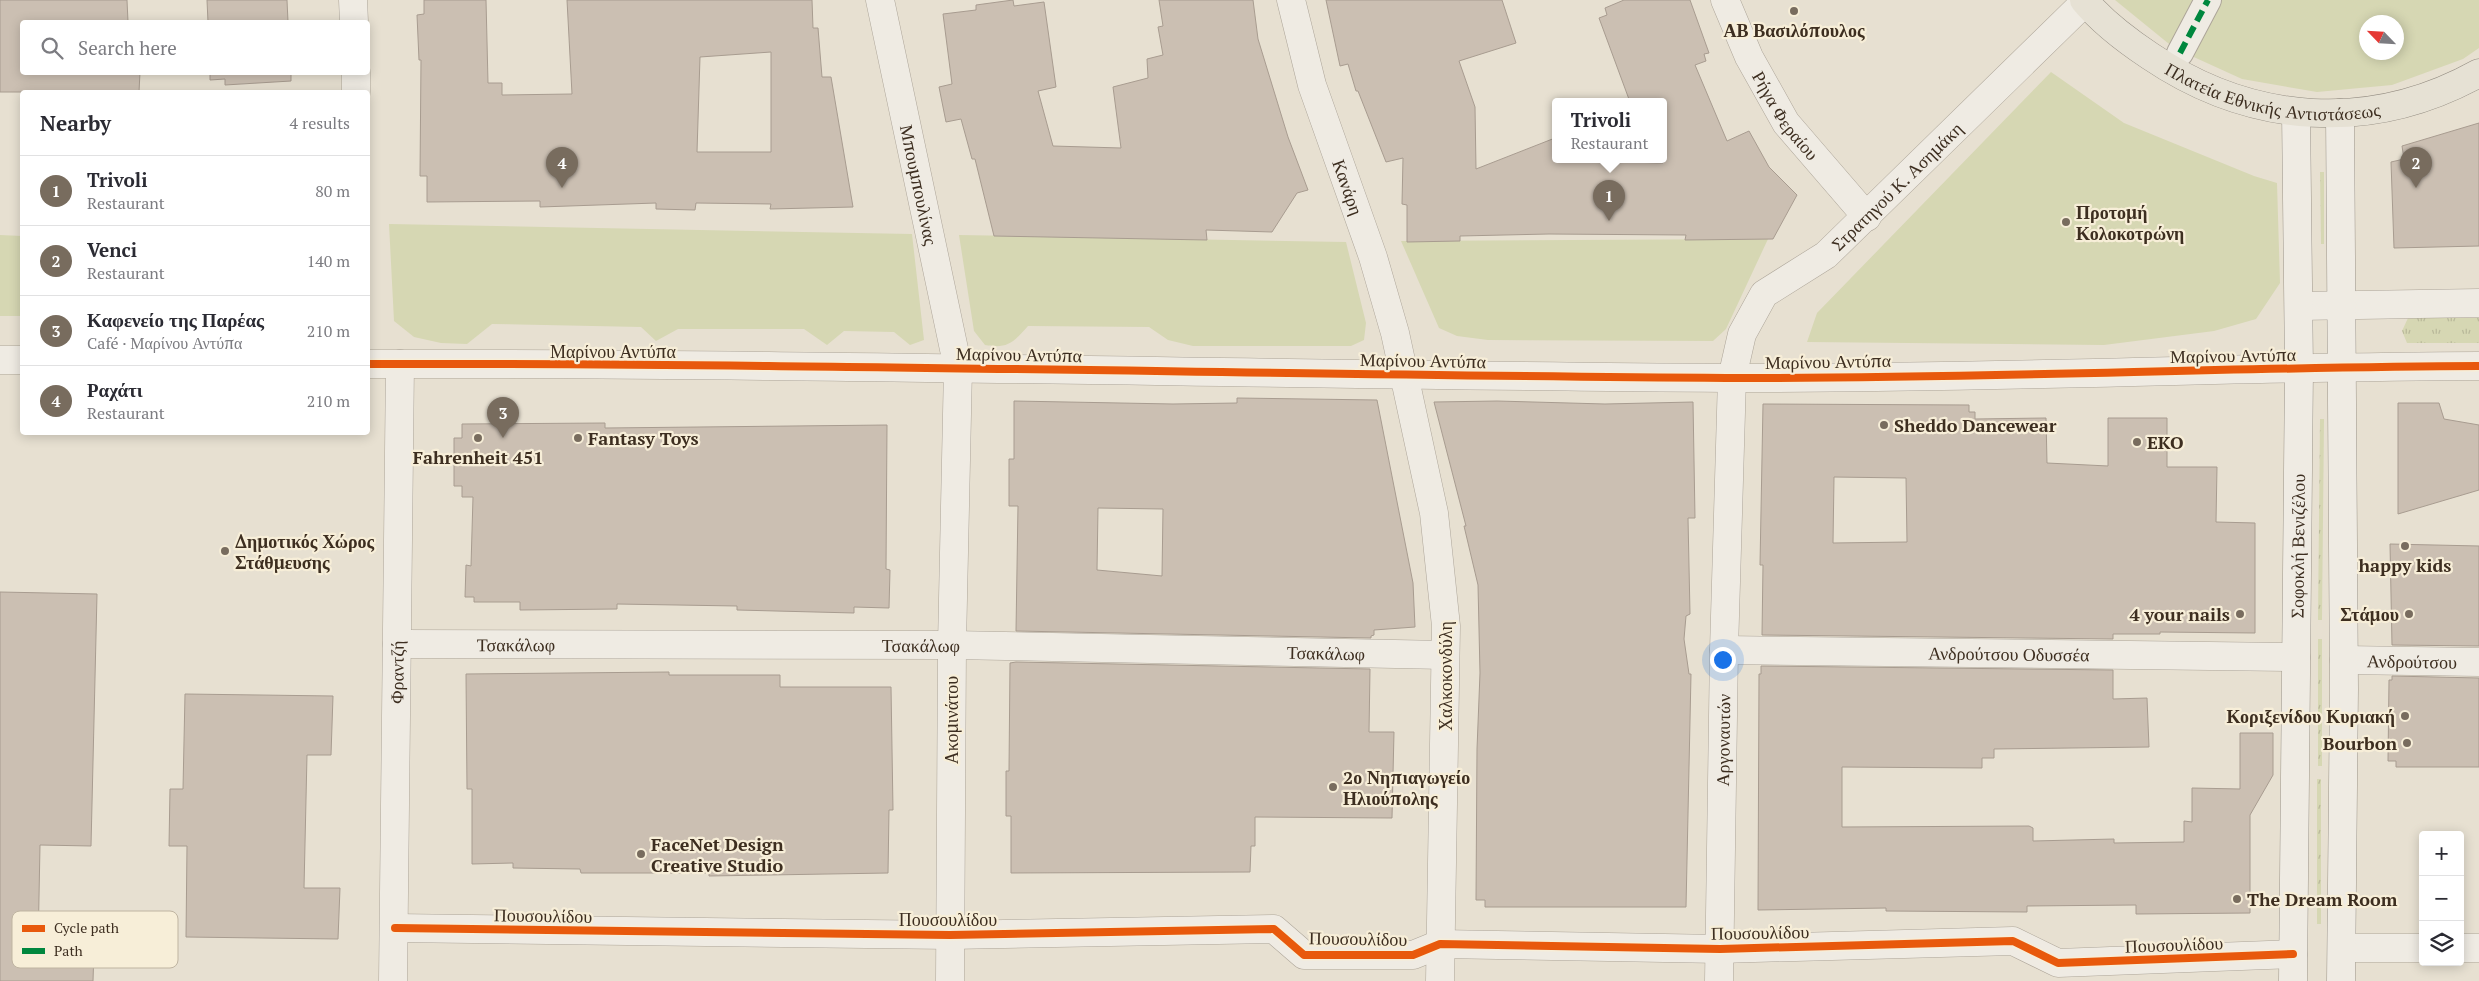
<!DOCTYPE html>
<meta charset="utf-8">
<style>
body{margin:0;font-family:"PT Serif",serif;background:#f2f2f3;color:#2b2b33}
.controls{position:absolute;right:15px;bottom:15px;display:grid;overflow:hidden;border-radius:5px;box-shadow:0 2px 12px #0003}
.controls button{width:45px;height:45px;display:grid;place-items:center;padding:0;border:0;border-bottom:1px solid #e1e1e2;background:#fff;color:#2b2b33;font:25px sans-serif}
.compass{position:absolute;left:2359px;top:15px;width:45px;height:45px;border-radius:50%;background:#fff;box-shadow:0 2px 12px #0003;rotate:295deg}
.you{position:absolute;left:1722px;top:659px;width:18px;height:18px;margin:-12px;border:4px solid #fff;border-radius:50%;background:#1a73e8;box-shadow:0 0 0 8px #1a73e833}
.badge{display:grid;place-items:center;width:32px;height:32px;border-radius:50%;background:#786c5e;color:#fff;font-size:16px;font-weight:700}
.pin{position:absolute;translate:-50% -41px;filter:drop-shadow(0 1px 2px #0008)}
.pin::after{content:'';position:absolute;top:26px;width:18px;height:15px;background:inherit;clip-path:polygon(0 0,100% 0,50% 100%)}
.popup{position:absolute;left:1552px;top:98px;width:115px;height:65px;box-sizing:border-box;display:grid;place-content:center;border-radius:5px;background:#fff;filter:drop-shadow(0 1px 4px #0005);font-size:16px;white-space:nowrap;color:#7c7c81}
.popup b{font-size:19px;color:#2b2b33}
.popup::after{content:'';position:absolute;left:50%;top:100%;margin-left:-10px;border:10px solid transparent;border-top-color:#fff}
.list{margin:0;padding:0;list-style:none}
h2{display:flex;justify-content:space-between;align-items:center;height:65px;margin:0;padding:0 20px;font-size:21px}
h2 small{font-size:16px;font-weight:400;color:#7c7c81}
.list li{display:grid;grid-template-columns:32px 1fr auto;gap:15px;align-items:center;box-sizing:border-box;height:70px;padding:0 20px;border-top:1px solid #e1e1e2}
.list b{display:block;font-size:19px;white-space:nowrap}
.list p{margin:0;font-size:16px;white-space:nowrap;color:#7c7c81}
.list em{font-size:16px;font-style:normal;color:#7c7c81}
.icon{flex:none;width:28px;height:28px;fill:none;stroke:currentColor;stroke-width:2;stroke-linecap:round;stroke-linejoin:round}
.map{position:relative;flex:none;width:2479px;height:981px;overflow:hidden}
.search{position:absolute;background:#fff;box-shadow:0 2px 12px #0003;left:20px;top:20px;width:350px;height:55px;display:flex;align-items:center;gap:12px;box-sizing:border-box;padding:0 18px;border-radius:5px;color:#7c7c81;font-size:19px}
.panel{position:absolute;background:#fff;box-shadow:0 2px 12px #0003;left:20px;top:90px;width:350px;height:345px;border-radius:5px}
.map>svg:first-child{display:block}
.grass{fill:url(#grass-tufts)}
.green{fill:#d6d7b3;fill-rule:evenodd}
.building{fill:#cbbfb2;stroke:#a89c90;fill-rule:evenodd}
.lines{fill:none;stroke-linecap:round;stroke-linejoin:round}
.pedestrian-casing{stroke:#ada599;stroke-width:28}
.minor-casing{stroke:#ada599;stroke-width:29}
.tertiary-casing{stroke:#ada599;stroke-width:29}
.secondary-casing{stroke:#9c958a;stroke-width:29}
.primary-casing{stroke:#928b80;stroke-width:29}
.pedestrian{stroke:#efebe3;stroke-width:26}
.minor{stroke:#efebe3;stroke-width:28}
.tertiary{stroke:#efebe3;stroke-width:28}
.secondary{stroke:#efebe3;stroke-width:28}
.primary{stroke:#e6e1d4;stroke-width:28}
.quiet{stroke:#00873e;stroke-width:6;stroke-dasharray:12 6;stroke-linecap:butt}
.cycleway-casing{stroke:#f7eed8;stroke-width:11}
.cycleway{stroke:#e8590c;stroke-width:8}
.poi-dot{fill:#786c5e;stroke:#f7eed8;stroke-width:2}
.labels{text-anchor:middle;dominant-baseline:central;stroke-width:4.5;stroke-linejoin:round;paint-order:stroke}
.poi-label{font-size:18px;font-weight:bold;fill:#3d2e20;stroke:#f7eed8;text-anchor:start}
.street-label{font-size:18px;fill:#3d2e20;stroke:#f7eed8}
.key{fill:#f7eed8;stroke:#bfb4a1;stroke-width:1}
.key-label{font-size:14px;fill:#3d2e20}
</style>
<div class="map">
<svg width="2479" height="981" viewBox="0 0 2479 981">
<defs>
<pattern id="grass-tufts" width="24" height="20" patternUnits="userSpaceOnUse" patternTransform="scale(1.25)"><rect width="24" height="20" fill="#d6d7b3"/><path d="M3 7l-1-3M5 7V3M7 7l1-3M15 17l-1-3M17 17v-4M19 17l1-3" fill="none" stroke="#b9b99a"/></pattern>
</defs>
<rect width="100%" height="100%" fill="#e7e0d1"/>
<!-- grass -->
<g class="grass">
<path d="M2320,172H2324V244H2321Z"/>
<path d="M2408,318H2479V343H2407L2402,331Z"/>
<path d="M2320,419H2324L2322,620H2318Z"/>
<rect x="2318" y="639" width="4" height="127"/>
<rect x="2317" y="779" width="4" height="145"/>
</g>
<!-- green -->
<g class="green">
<path d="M2115,0H2479V48L2463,59L2392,85L2317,92L2242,79L2174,48ZM2366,22H2396V52H2366Z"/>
<path d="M2051,72L2124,123L2254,176L2277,183L2280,283L2256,319L2214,331L2104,345L1807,342L1817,313Z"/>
<path d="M389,224L912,234L924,340L910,345L894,332L844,331L827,345L804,329H678L656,341L641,327L492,324L467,344L441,343L414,337L394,321Z"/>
<path d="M0,235L22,236V316H0Z"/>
<path d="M959,235L1346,242L1366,323L1364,340L1351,346H1193L1168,340L1149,327L1028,326C1013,343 1007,349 985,345L974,331Z"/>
<path d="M1768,239L1726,329L1713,341L1488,340L1457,336L1439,328L1401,241Z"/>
</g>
<!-- building -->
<g class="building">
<path d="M0,0H127L128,22H22V72H140L139,92H0Z"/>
<path d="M207,0H287L288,22H208Z"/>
<path d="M424,0H486L488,83H502V95L572,94L567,0H812L813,28H818L822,77H831L853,207L770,209L771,204L696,203L695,210L656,209V203L540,207V201L427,202V176H420L421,60H419L417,15L424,14ZM771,52V152H697L700,57Z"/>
<path d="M1013,0L1014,6L1044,2L1056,87L1038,91L1053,146L1121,148L1113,87L1148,78L1147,59L1163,55L1158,27L1163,26L1159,0H1253L1258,39L1288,137L1308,190L1297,193L1272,232L1206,230L1207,240L994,236L975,159H972L961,119L946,122L939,87L952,84L943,14L976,10V5Z"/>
<path d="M1326,0H1502L1516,43L1459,61L1475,107L1476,169L1555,138V160L1663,163V102H1630L1599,18L1607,15L1605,8L1624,0H1690L1709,53L1704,54L1706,61L1695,65L1727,141L1749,131L1769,167L1797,195L1773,239L1685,240L1686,235L1549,234L1460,236V241L1407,242V205L1402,204L1403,158L1386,162L1358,91H1356L1348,64L1340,66Z"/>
<path d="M210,72H291V81L225,85V79L210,80Z"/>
<path d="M2479,123V246L2394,248L2391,162L2404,159L2402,146Z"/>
<path d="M1237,398L1377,400L1413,583L1415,627L1374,630V635L1371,636V638L1016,631L1018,506H1009V459H1014V401L1173,404L1237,403ZM1098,508L1163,509L1162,576L1097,570Z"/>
<path d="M1497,401L1605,404L1693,402L1695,518H1688L1690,614L1686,616L1684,639L1689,674H1691L1686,907H1485V900H1476L1477,749L1480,673L1478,585L1464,526H1466L1434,402Z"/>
<path d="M2398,403H2439L2444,419L2479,425V490L2398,514Z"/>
<path d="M1763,404L1969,405V412H1975V419L2046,418L2047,463L2108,466V418H2167V467H2217L2216,522L2255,523V633L2160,632V634H2113V639L1762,635L1763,565H1760ZM1834,477L1906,478L1907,542L1833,543Z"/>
<path d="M605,423V428L887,425L886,569L890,570L889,608L854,607V613L737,610V606L617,604V609L520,610V602H474V597H465L466,565L471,566L473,497H462V486H454V438H462V424Z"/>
<path d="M2390,544L2479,546V646L2392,645Z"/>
<path d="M0,592L97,594L91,846L40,845L38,949L94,950L93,981H0Z"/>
<path d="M1016,662L1370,669L1369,732H1394L1392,818L1255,817V846H1251L1250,872L1011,873V816H1006V771H1009L1010,663Z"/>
<path d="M1761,666L2113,670V699L2147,698L2149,747L1994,749V758H1982V768L1842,767V827L2029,826L2033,828V841L2114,839V843L2184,842V821L2192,822V788L2240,789V733H2273V775L2250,815V913L2136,914V905L2027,906V912L1886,911V908L1758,910L1759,674H1761Z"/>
<path d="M669,672V675H780V687H891L893,810H889L888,873L709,876V873H581L580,869L513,868V863L472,864V789H467L466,674Z"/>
<path d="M2392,676L2479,678V767H2396V761H2388L2389,680H2392Z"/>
<path d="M185,694L333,696L331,755H307L304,888H340L338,939L186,937L187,846H169L170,789H183Z"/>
</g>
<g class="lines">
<defs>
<path id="pedestrian" d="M2180,53L2208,0"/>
<g id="minor">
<path d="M353,0L354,22"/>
<path id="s1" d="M880,0L958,368L952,645L950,981"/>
<path id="s2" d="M1291,0L1312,85L1373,257L1395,333L1434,513L1446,626L1440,981"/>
<path id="s3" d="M1725,0L1749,57L1786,123L1867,217"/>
<path d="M356,72V92"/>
<path id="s4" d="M397,644L952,645L1445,655"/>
<path id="s5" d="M1724,650L2296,657"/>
<path id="s6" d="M2344,660L2479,662"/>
<path d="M395,928L950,935L1274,929L1304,955H1413L1440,944L1720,949L2013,941L2058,963L2293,954"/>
<path d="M2342,948H2423"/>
<path d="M2460,948H2479"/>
<path id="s7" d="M393,981L400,364"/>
<path id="s8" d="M1719,981L1724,650L1732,378L1742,334L1764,294L1826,255L2085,2"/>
</g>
<g id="tertiary">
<path d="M2299,306L2479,303"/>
<path d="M0,360H22"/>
<path d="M368,364C820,363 1273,375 1726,378C1977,379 2228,367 2479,366"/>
</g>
<g id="secondary">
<path d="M2340,113L2344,689L2341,981"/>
<path id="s9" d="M2293,981L2299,369L2296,112"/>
</g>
<g id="primary">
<path id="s10" d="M2084,0C2103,23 2126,40 2150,56C2252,125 2371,133 2479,73"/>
</g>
</defs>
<!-- pedestrian casing -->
<use href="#pedestrian" class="pedestrian-casing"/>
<!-- minor casing -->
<use href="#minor" class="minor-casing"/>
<!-- tertiary casing -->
<use href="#tertiary" class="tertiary-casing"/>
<!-- secondary casing -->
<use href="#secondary" class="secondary-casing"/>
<!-- primary casing -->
<use href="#primary" class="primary-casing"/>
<!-- pedestrian -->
<use href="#pedestrian" class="pedestrian"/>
<!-- minor -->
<use href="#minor" class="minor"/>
<!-- tertiary -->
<use href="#tertiary" class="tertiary"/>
<!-- secondary -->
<use href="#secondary" class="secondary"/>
<!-- primary -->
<use href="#primary" class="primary"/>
<!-- quiet -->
<path class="quiet" d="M2180,53L2208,0"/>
<defs>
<g id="cycleway">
<path d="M368,364C820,363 1273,375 1726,378C1977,379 2228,367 2479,366"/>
<path d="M395,928L950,935L1274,929L1304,955H1413L1440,944L1720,949L2013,941L2058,963L2293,954"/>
</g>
</defs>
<!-- cycleway casing -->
<use href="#cycleway" class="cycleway-casing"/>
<!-- cycleway -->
<use href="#cycleway" class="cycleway"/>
</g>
<!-- markers -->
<g class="poi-dot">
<circle cx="1794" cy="11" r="5"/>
<circle cx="2066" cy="222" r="5"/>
<circle cx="1884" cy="425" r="5"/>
<circle cx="478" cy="438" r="5"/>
<circle cx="578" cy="438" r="5"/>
<circle cx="2137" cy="442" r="5"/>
<circle cx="2405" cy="546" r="5"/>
<circle cx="225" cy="551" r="5"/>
<circle cx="2240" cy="614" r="5"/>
<circle cx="2409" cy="614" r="5"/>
<circle cx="2405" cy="716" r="5"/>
<circle cx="2407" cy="743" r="5"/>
<circle cx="1333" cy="787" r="5"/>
<circle cx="641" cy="854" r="5"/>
<circle cx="2237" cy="899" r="5"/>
</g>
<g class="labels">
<!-- poi labels -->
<g class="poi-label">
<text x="1794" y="30" text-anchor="middle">ΑΒ Βασιλόπουλος</text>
<text x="2076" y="212">Προτομή<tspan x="2076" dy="21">Κολοκοτρώνη</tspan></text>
<text x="1894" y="425">Sheddo Dancewear</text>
<text x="588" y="438">Fantasy Toys</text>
<text x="2147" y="442">EKO</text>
<text x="478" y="457" text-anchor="middle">Fahrenheit 451</text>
<text x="235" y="541">Δημοτικός Χώρος<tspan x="235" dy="21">Στάθμευσης</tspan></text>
<text x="2405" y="565" text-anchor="middle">happy kids</text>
<text x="2230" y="614" text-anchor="end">4 your nails</text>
<text x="2399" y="614" text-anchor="end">Στάμου</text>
<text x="2395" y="716" text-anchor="end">Κοριξενίδου Κυριακή</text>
<text x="2397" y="743" text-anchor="end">Bourbon</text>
<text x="1343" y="777">2ο Νηπιαγωγείο<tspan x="1343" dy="21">Ηλιούπολης</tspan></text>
<text x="651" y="844">FaceNet Design<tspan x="651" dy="21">Creative Studio</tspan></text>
<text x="2247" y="899">The Dream Room</text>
</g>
<!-- street labels -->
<g class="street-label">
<text stroke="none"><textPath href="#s10" startOffset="218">Πλατεία Εθνικής Αντιστάσεως</textPath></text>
<text stroke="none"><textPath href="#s3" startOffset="131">Ρήγα Φεραίου</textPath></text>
<text stroke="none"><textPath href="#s1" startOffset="189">Μπουμπουλίνας</textPath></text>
<text stroke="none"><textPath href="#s8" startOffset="866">Στρατηγού Κ. Ασημάκη</textPath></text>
<text stroke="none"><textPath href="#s2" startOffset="196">Κανάρη</textPath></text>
<text x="613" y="351">Μαρίνου Αντύπα</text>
<text transform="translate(1019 354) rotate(1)">Μαρίνου Αντύπα</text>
<text transform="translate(2233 355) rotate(-1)">Μαρίνου Αντύπα</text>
<text transform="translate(1423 360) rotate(1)">Μαρίνου Αντύπα</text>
<text transform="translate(1828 361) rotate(-1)">Μαρίνου Αντύπα</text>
<text stroke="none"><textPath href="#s9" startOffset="435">Σοφοκλή Βενιζέλου</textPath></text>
<text stroke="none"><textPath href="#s4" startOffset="119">Τσακάλωφ</textPath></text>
<text stroke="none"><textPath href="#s4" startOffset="524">Τσακάλωφ</textPath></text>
<text stroke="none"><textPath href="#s4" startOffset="929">Τσακάλωφ</textPath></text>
<text stroke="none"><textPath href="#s5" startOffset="285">Ανδρούτσου Οδυσσέα</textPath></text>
<text stroke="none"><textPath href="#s6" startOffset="68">Ανδρούτσου</textPath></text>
<text stroke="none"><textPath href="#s7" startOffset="309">Φραντζή</textPath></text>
<text transform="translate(1445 676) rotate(-90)">Χαλκοκονδύλη</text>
<text transform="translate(951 720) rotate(-90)">Ακομινάτου</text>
<text stroke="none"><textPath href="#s8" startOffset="241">Αργοναυτών</textPath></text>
<text transform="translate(543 915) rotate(1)">Πουσουλίδου</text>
<text x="948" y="919">Πουσουλίδου</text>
<text transform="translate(1760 932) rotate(-1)">Πουσουλίδου</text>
<text transform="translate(1358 938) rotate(1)">Πουσουλίδου</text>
<text transform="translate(2174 944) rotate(-2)">Πουσουλίδου</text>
</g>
</g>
<!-- legend -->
<rect x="12" y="911" width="166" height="57" rx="8" class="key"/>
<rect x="22" y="925" width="23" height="7" fill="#e8590c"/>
<rect x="22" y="948" width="23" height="6" fill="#00873e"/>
<g class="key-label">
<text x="54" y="933">Cycle path</text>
<text x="54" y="956">Path</text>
</g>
</svg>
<div class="controls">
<button>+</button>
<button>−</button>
<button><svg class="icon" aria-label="layers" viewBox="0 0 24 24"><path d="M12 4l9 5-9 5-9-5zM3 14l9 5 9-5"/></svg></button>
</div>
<svg class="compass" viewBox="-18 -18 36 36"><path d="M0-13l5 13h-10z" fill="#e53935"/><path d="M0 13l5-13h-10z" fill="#7c7c81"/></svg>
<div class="you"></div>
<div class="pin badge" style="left:1609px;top:221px">1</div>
<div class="popup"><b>Trivoli</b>Restaurant</div>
<div class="pin badge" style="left:2416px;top:188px">2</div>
<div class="pin badge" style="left:503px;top:438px">3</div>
<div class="pin badge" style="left:562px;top:188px">4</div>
<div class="search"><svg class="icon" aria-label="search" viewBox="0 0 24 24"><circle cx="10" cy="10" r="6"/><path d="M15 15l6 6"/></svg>Search here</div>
<section class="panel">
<h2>Nearby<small>4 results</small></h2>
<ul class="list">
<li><span class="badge">1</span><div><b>Trivoli</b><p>Restaurant</p></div><em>80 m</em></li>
<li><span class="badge">2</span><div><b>Venci</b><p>Restaurant</p></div><em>140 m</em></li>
<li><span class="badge">3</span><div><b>Καφενείο της Παρέας</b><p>Café · Μαρίνου Αντύπα</p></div><em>210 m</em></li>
<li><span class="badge">4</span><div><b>Ραχάτι</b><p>Restaurant</p></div><em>210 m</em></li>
</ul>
</section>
</div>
